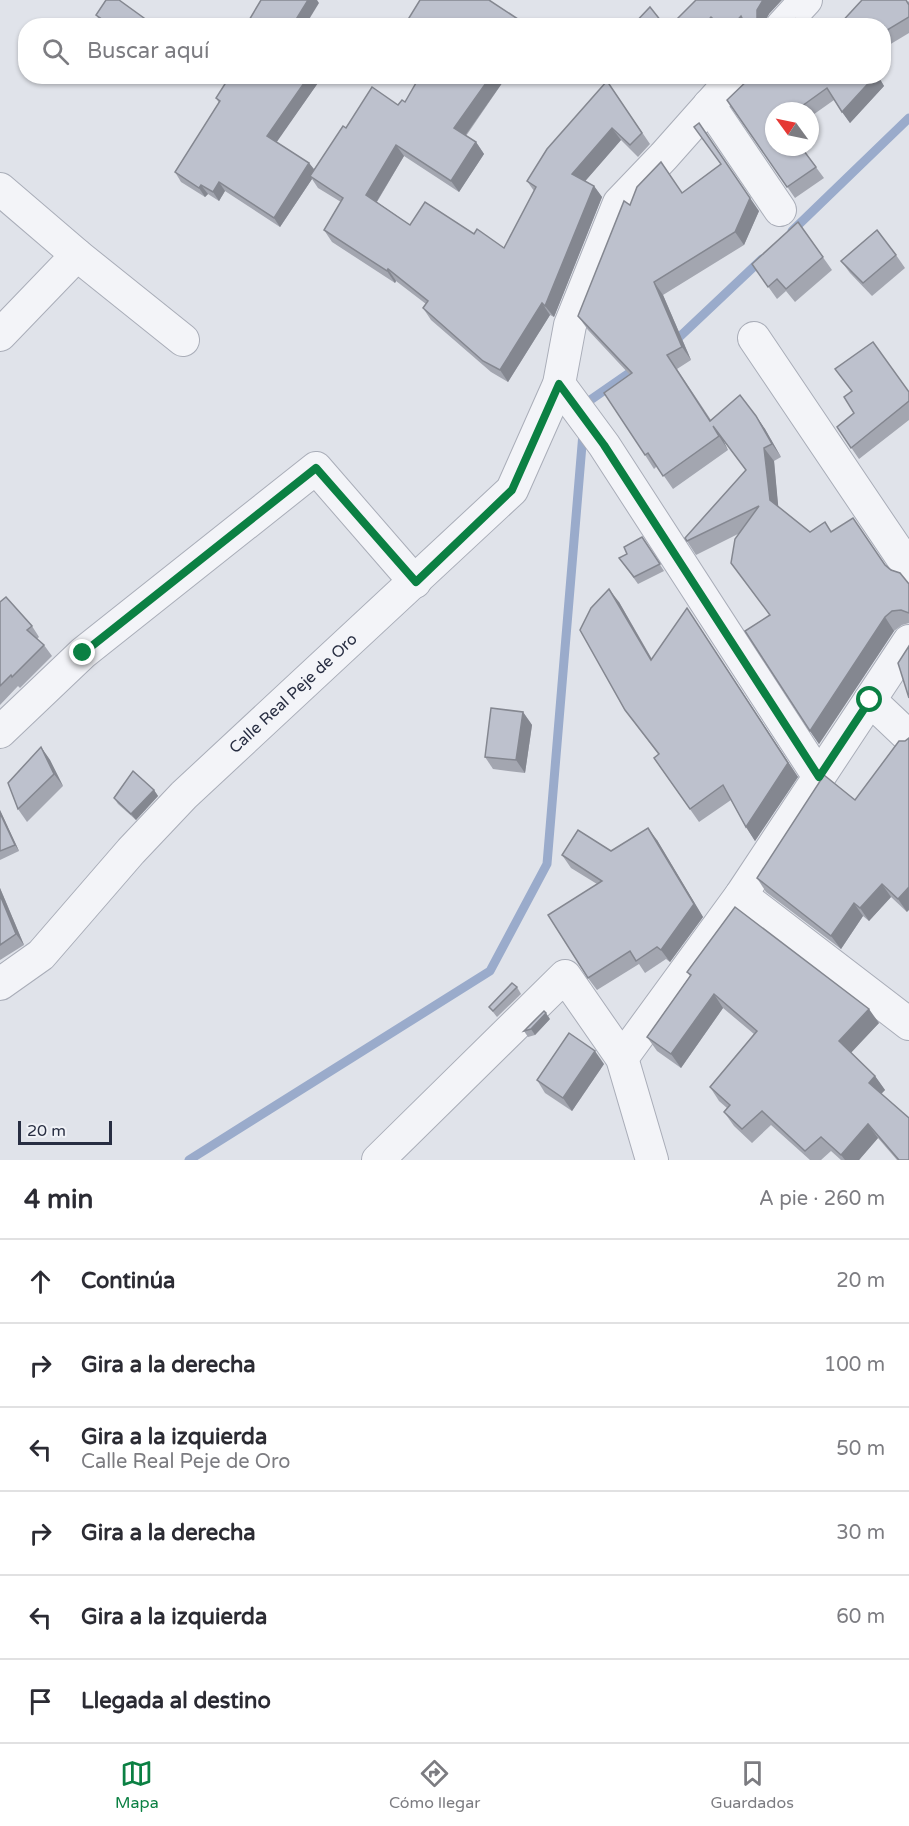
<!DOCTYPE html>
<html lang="es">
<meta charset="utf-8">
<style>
body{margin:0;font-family:"Varela Round",sans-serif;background:#f7f7f7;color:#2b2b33}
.compass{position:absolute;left:765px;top:102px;width:54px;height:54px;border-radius:50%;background:#fff;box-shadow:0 2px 4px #0004;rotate:303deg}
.scale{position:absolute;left:18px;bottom:15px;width:94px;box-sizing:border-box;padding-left:6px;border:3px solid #282e42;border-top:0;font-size:16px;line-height:21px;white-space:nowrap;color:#282e42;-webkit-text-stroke:4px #f0f2f7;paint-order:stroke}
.stop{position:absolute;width:18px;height:18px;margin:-14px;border:4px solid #0b8043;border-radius:50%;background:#fff}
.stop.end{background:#0b8043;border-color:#fff;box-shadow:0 2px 6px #0008}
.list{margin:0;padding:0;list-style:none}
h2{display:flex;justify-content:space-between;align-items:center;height:78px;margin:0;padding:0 24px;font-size:26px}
h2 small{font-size:20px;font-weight:400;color:#7c7c81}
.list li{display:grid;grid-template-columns:39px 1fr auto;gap:18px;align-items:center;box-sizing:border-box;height:84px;padding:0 24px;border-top:2px solid #e1e1e2}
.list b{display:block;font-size:22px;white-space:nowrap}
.list p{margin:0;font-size:20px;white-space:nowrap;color:#7c7c81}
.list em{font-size:20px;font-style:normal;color:#7c7c81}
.icon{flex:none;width:33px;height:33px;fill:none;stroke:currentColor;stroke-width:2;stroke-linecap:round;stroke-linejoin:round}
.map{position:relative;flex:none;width:909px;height:1160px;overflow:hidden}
.search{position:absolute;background:#fff;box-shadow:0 2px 4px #0004;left:18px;right:18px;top:18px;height:66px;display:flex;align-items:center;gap:15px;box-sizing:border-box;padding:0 21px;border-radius:24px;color:#7c7c81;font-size:22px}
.sheet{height:582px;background:#fff}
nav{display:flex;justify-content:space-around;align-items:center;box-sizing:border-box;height:84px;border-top:2px solid #e1e1e2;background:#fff;font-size:16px;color:#7c7c81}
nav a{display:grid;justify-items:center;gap:3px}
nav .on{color:#0b8043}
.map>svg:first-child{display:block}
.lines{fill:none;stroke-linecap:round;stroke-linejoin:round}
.stream{stroke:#9aabcb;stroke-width:9}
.minor-casing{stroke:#a9adb8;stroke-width:34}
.minor{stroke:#f3f4f8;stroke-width:32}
.wall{fill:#a3a6b0}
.shaded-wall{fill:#848790}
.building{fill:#bdc1cd;stroke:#848790;stroke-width:1.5}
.route{stroke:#0b8043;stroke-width:8}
.labels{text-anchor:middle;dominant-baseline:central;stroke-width:4.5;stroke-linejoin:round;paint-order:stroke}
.street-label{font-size:16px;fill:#282e42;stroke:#f0f2f7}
</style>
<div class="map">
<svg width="909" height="1160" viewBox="0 0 909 1160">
<rect width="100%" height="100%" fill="#e0e3ea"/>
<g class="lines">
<!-- stream -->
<g class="stream">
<path d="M792,231L909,118"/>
<path d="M672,344L762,259"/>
<path d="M585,410L586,403L638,367"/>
<path d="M189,1160L490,971L547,864L583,433"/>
</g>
<defs>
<g id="minor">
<path d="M782,26L806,0"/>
<path d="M709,105L780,210"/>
<path d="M0,189L77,255L0,335"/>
<path d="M77,255L183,340"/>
<path d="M754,338L909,568"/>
<path d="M559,384L604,445L819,777"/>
<path d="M870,700L909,737"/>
<path d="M0,732L83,653L316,468L415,582"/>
<path d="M741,895L909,1024"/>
<path id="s1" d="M0,984L41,955L131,851L184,795L512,490L559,384L570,325L619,203L664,156L735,76"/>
<path d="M622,1058L741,895L909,641"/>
<path d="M378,1160L565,976L622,1058L652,1160"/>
</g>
</defs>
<!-- minor casing -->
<use href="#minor" class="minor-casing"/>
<!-- minor -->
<use href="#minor" class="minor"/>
</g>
<!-- wall -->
<g class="wall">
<path d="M696,0L769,14L765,21V26H670Z"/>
<path d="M909,1V33L884,48V26Z"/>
<path d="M96,15L155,26H107L100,21Z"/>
<path d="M230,76H325L322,81L320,80L276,142L309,163L314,169L346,128L405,102L420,76H507L466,136L476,142L484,154L459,192L404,156L377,202L410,225L474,234L504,248L534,191L527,181L607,81L650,144L638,157L621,140L585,181L594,186L602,197L554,317L550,315L508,382L491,372L431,320L423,308L426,304L396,281L395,283L332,242L324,230L341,202L318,188L312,179L280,227L225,191L219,201L208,194L205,197L181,182L175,172L219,103L216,98Z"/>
<path d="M752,76H878L884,86L850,123L834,100L810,117V111H774L801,147L824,178L795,198L727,100Z"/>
<path d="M683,193L759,211L744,245L663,295L691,360L677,369L711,420L756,416L765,429L781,457L774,461L778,507L810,532H831L886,565L909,584V623L902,625L894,631L819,744L810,731L770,615L740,533L696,555L685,538L746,470L723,440L728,450L673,489L657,466L654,469L645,455L630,375L588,330L578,316L630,205Z"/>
<path d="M798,222L832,270L795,302L786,291L777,299L752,264Z"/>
<path d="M896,255L905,268L872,296L850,273L841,261Z"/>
<path d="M835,369L909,392V420L859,459L837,427L854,413L852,391Z"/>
<path d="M642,537L664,571L638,584L619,558L627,554Z"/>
<path d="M0,602L32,626L39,637L37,639L44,645L52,656L20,688L18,686L0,705Z"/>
<path d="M619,602L652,659L687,608L798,777L755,841L746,827L731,800L699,822L654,758L659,755L625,710Z"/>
<path d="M523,712L532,725L525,773L493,769L485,757Z"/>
<path d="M905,741L907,912L891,897L869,921L863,916L841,949L766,892L757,878L855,800Z"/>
<path d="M41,747L50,760L63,786L27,822L18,809Z"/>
<path d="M154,790L158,796L136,820L118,804L114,798Z"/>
<path d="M0,810L19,851L0,860Z"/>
<path d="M657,840L703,917L670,962L666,959L645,973L639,964L597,990L588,978L597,884L571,868L562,855L611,851Z"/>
<path d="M0,888L24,945L0,960Z"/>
<path d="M687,972L879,1023L851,1052L875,1076L885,1090L881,1094L909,1160H897L878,1138L859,1160H841L831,1151L821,1160H810L771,1125L752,1143L734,1126L724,1112L727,1108L719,1101L710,1087L754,1034L723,1008L681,1068L657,1051L647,1037L690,976Z"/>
<path d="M517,987L521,994L497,1017L489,1007Z"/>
<path d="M550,1019L535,1035L528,1037L524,1031Z"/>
<path d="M604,1064L572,1111L545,1093L537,1080Z"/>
</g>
<!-- shaded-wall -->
<g class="shaded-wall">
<path d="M308,0H317L319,3L305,26H297L295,21Z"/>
<path d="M763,0H782L769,14L765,21V26H761L757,19V10Z"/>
<path d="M741,16L748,26H732Z"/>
<path d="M309,76H317L320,80L274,146L267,136Z"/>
<path d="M319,76H325L322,81Z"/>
<path d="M491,76H507L462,140L454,128Z"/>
<path d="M875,76H878L884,86L850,123L842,112Z"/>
<path d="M612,128L621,140L581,186L572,174Z"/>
<path d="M708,136L759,211L744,245L735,232L750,198Z"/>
<path d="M476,142L484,154L459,192L451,181Z"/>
<path d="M396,145L404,156L374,206L366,195Z"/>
<path d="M309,163L316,172L310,176L312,179L280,227L274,218Z"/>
<path d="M219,182L225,191L219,201L213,192Z"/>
<path d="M201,185L208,194L205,197L199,188Z"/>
<path d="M594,186L602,197L554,317L545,306Z"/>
<path d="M388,269L396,281L395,283L387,271Z"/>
<path d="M654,282L663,295L691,360L682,347Z"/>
<path d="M542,303L550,315L508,382L500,370Z"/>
<path d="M756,416L765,429L781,457L772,444Z"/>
<path d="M713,426L723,440L728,450L719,436Z"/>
<path d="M764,448L774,461L779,514L770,500Z"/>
<path d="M609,589L619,602L660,674L651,660Z"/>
<path d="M687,608L798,777L755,841L746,827Z"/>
<path d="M885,617L894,631L819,744L810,731Z"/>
<path d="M523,712L532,725L525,773L516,760Z"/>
<path d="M41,747L50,760L63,786L54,774Z"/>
<path d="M154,790L158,796L136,820L131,814Z"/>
<path d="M0,810L19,851L15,845L0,813Z"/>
<path d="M648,828L657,840L703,917L670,962L661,950Z"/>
<path d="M882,884L891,897L869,921L860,908Z"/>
<path d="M909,887V910L907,912L898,899Z"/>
<path d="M0,888L24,945L16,934L0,895Z"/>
<path d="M854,903L863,916L841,949L831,936Z"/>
<path d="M714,994L723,1008L681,1068L671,1054Z"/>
<path d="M869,1009L879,1023L849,1055L839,1041Z"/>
<path d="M546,1013L550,1019L535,1035L531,1029Z"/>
<path d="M595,1051L604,1064L572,1111L563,1098Z"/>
<path d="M875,1076L885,1090L878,1097L869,1083Z"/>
<path d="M868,1124L878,1138L859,1160H845L841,1155Z"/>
</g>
<!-- building -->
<g class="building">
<path d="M106,0H119L155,26H112L96,15Z"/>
<path d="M261,0H308L295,21L298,23L297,26H252L248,22Z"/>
<path d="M420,0H489L527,25L404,26Z"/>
<path d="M696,0H763L757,10V19L761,26H746L741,16L732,26H721L711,17L703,26H670Z"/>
<path d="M862,0H906L909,5V17L884,32V26H838Z"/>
<path d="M650,7L665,26H632Z"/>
<path d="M795,19L799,26H787Z"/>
<path d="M230,76H309L267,136L309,163L274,218L219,182L213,192L201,185L199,188L175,172L220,101L216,98Z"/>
<path d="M420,76H491L454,128L476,142L451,181L396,145L366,195L410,225L425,202L474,234L477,229L504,248L536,187L527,181L547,149L607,81L642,133L630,145L612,128L572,174L594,186L545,306L542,303L500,370L483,361L423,308L428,301L388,269L387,271L324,230L343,198L310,176L343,126L346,128L372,87L398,105L402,100L405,102Z"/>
<path d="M752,76H875L842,112L827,88L795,111H774V147H801L816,167L787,187L727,100Z"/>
<path d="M699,123L750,198L735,232L654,282L682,347L667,355L710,421L740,395L756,416L772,444L764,448L770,500L810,532L825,522L831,532L853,518L885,565L891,570L900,573L909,584V613L901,610L892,611L885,617L810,731L745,631L770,615L731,563L735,539L759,506L687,541L685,538L746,470L713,426L719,436L663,476L648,453L645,455L604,393L632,373L578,316L624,201L630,205L637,187L661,162L682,193L721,164L694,127Z"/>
<path d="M798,222L823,257L786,289L777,279L768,287L752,264Z"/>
<path d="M877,230L896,255L863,283L841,261Z"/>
<path d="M873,342L909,392V401L851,448L837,427L854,413L844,397L852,391L835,369Z"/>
<path d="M642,537L660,564L634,577L619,558L627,554L624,547Z"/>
<path d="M609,589L651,660L687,608L788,763L746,827L723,785L690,809L654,758L659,754L625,710L580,630L591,608Z"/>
<path d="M6,597L32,626L27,630L44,645L12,677L11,675L0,686V602Z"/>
<path d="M909,646V698L898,663Z"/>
<path d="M491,708L523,712L516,760L485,757Z"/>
<path d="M909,738V887L898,899L882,884L860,908L854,903L831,936L757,878L824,775L855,800L899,741H905Z"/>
<path d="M41,747L54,774L18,809L8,783Z"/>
<path d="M133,771L154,790L131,814L114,798Z"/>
<path d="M0,813L15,845L0,851Z"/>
<path d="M648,828L694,904L661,950L657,947L636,961L630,951L588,978L548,915L602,881L562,855L578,830L611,851Z"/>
<path d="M0,895L16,934L0,945Z"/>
<path d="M735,907L869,1009L839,1041L875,1076L869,1083L909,1118V1160H899L868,1124L841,1155L821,1137L805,1151L762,1111L742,1129L724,1112L730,1105L710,1087L757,1031L714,994L671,1054L647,1037L691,975L687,972Z"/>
<path d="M512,983L517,987L493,1011L489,1007Z"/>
<path d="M544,1011L546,1013L531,1029L524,1031Z"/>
<path d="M569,1033L595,1051L563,1098L537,1080Z"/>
</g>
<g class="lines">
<!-- route -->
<path class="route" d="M83,653L316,468L416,582L512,490L559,384L604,445L819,777L870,700"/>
</g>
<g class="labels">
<!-- street labels -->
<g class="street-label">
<text stroke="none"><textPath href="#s1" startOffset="414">Calle Real Peje de Oro</textPath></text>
</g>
</g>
</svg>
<svg class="compass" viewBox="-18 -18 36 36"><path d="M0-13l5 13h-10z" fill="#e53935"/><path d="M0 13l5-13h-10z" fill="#7c7c81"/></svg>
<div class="scale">20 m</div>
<div class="stop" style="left:870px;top:700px"></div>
<div class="stop end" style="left:83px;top:653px"></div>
<div class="search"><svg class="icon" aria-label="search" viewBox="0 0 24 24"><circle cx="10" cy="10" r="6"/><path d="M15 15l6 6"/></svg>Buscar aquí</div>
</div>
<section class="sheet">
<h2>4 min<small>A pie · 260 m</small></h2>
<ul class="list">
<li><svg class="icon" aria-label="ahead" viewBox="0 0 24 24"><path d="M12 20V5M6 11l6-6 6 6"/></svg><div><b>Continúa</b></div><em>20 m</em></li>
<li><svg class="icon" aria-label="right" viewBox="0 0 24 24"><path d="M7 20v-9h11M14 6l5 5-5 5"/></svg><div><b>Gira a la derecha</b></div><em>100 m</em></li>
<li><svg class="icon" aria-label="left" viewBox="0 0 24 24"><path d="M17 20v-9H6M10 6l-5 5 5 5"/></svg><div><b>Gira a la izquierda</b><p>Calle Real Peje de Oro</p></div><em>50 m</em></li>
<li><svg class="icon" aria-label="right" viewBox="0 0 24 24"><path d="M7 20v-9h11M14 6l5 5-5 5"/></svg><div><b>Gira a la derecha</b></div><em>30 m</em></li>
<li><svg class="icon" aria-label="left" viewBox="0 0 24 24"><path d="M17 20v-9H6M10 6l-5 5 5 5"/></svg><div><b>Gira a la izquierda</b></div><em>60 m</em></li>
<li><svg class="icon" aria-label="arrive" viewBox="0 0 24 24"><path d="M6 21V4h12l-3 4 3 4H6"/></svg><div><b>Llegada al destino</b></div></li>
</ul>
</section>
<nav>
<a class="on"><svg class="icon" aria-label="map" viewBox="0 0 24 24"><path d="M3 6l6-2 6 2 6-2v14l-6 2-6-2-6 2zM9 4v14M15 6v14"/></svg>Mapa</a>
<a><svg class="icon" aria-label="directions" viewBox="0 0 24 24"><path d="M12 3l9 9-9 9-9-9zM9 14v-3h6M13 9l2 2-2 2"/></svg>Cómo llegar</a>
<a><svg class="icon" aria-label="saved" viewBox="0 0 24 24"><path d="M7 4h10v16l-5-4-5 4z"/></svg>Guardados</a>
</nav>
